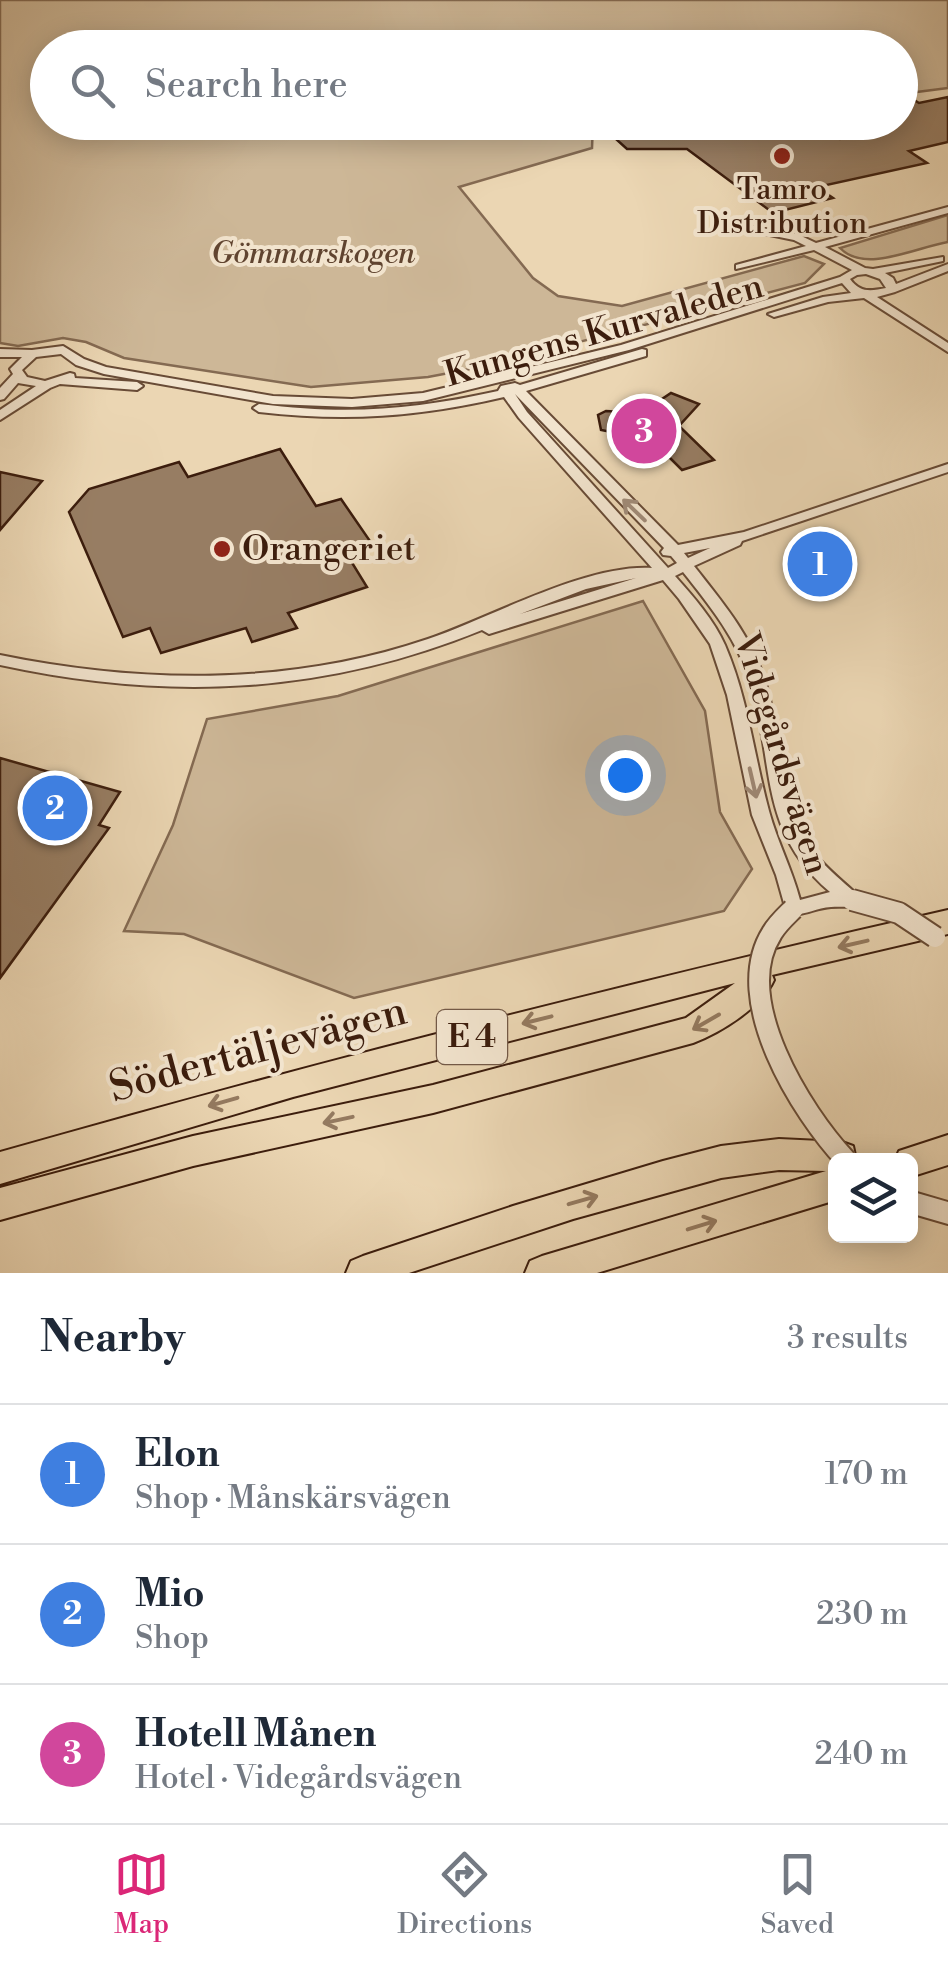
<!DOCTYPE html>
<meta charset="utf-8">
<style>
body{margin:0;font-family:"Libre Bodoni",serif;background:#f6f6f7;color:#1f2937}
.controls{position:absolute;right:30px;bottom:30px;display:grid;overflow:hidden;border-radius:15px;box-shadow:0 5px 25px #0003}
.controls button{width:90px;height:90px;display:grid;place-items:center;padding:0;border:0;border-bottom:2px solid #e0e1e3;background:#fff;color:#1f2937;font:50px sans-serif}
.you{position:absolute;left:625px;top:775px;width:35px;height:35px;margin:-25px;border:8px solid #fff;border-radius:50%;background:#1a73e8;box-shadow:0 0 0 15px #1a73e833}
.badge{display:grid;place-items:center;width:65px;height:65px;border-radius:50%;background:#db2777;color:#fff;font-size:32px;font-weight:700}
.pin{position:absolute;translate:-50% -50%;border:5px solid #fff;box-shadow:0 2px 10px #0006}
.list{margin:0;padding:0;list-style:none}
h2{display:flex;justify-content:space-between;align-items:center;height:130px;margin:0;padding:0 40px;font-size:42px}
h2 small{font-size:32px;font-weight:400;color:#747a83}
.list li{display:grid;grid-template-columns:65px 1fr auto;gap:30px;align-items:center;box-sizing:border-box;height:140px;padding:0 40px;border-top:2px solid #e0e1e3}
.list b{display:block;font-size:38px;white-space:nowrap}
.list p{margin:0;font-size:32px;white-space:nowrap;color:#747a83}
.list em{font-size:32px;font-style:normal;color:#747a83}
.icon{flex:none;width:55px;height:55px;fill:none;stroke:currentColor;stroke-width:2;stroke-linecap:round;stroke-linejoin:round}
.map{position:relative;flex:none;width:948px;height:1273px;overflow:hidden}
.search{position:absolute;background:#fff;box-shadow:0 5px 25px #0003;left:30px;right:30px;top:30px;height:110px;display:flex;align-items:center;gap:25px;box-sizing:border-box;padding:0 35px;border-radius:55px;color:#747a83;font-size:38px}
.sheet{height:550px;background:#fff}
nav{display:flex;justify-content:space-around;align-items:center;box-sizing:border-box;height:140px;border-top:2px solid #e0e1e3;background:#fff;font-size:28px;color:#747a83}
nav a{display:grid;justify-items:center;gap:5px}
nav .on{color:#db2777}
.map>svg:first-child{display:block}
.green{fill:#cdb797;stroke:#846a52;stroke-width:2.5}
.building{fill:#977d63;stroke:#3c1d0d;stroke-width:2.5}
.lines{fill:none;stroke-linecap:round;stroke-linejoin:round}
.minor-casing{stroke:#684b36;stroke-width:4}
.highway-casing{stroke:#3c1d0d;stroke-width:4}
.minor{fill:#f2e4ce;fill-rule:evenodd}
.highway{fill:#ebd6b3;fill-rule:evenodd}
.minor-bridge-casing{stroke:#684b36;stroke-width:24;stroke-linecap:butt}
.minor-bridge{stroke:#f2e4ce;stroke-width:20}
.oneway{stroke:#a08a77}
.oneway2{stroke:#947a60}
.poi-dot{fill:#8f2418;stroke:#f2e4ce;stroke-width:4}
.labels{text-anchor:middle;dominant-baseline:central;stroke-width:8;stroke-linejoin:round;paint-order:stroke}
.far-poi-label{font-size:30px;fill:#3c1d0d;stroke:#f2e4ce}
.far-park-label{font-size:30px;font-style:italic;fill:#604430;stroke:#f2e4ce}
.shield{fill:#f2e4ce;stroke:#735947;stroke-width:2.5}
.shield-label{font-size:32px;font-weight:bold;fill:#3c1d0d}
.street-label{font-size:35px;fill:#3c1d0d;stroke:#f2e4ce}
.poi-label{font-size:35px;fill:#3c1d0d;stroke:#f2e4ce;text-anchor:start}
.near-street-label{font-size:42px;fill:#3c1d0d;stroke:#f2e4ce}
</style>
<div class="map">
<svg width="948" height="1273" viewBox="0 0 948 1273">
<rect width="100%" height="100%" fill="#ebd6b3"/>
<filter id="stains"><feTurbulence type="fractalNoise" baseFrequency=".002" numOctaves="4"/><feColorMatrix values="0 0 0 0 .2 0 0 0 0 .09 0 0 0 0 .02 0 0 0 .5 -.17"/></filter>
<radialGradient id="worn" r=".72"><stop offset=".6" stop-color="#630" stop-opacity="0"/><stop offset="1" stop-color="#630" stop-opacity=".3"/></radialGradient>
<!-- green -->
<g class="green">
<path d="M0,0H948V88L901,94L900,48H48V122L593,123L592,148L459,187L533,278L558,296L622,306L804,256L824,264L805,283L491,365L428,377L311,387L124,358L86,342L63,338L18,346L0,343Z"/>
<path d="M948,215V242C917,247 865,274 840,248Z"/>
<path d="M643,601L705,711L720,812L752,869L724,911L354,998L184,934L124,931L173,825L207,719L338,696Z"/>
</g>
<!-- building -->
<g class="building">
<path d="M948,97V142L909,151L927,163L817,187L833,198L773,213L687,149H627L607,131L606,122H815L840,139L889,127L881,122H900V101L911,98L919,103Z"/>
<path d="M671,393L699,404L679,426L714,460L682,470L652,440L601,430L598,415L606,411L641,413Z"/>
<path d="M280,449L316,506L341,499L372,544L346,553L367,587L288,613L297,628L252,642L246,628L161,653L150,628L123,637L69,512L89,489L179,462L188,477Z"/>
<path d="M0,472L42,481L0,530Z"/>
<path d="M0,758L120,792L99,825L109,828L0,978Z"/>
</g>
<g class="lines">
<defs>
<g id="minor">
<path d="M948,207V213L825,247L865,268L873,269L943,257V261L885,273L893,278L896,284L948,264V271L895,292L877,297L948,343V352L864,298L828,302L774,317L768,314L823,297L851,293L842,283L629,350L423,401L352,407L273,404L104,374L76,365L61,354L36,357L22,370L27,377L45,381L70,373L74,374L75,378L137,382L143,386L137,390L60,384L50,388L0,420V410L36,386L18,383L4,399L0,400V388L13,374L10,369L22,357H0V349L32,350L63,346L84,359L106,367L273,396L352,399L423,393L621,345L840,277L852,270L814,250L736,269V265L806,246L794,240L740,229V225L797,234L816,243ZM866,274L880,279L886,288C871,291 860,293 850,279L857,275Z"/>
<path d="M642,349L646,350V356L526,391L678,545L744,532L948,464V472L742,541L740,545L694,566C723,603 753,638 766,684C780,730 778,782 798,826C810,855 835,875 858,895L861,900L858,905C849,908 841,906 831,907C815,908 802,917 787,914L776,875L752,815L727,695L710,644L679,599L663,580L489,634L482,630C323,695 166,701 0,665V655C141,684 290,686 428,639C492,617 586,564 652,568L519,418L504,397C418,417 347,422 259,412L253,408L259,404C348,415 412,410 498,391L501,386L515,383L520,385ZM515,394L664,548L661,552L663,555L671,556L677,563L668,568L527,412ZM710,548L688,558L684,553ZM683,572C710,606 737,639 750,682C775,763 757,830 830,892L800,900C792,869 777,841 769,811C754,756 748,698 725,645C714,620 693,596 675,576ZM636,578L520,614L586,589Z"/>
<path d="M910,1191L948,1202V1224L910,1213Z"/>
</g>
<g id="highway">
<path d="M948,910V934L772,975L774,980C762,1007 720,1033 693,1043L433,1113L193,1166L0,1220V1188L193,1136L433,1085L686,1018L735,983L293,1097L0,1184V1152C314,1063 630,982 948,910Z"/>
<path d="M948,1135V1165L910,1177V1160H895L899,1151Z"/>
<path d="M779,1139L842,1142L853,1146L856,1160H836V1200L597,1273H525L530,1261L542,1256L826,1171L779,1170L721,1178L573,1219L409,1273H346L351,1261L363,1256L513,1206L663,1161L721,1146Z"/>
</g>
</defs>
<!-- minor casing -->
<use href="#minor" class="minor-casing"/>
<!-- highway casing -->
<use href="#highway" class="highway-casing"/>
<!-- minor -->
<use href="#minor" class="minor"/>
<!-- highway -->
<use href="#highway" class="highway"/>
<defs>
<g id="minor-bridge">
<path d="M852,900L899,913L935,937"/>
<path d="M793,909C786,916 777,924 772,933C730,999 801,1112 846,1160"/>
</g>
</defs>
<!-- minor-bridge casing -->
<use href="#minor-bridge" class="minor-bridge-casing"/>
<!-- minor-bridge -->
<use href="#minor-bridge" class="minor-bridge"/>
</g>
<!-- one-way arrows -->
<defs><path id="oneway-shaft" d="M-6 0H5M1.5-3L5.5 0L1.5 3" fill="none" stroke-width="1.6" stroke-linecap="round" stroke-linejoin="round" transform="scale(2.5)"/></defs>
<g class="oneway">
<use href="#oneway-shaft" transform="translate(634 510) rotate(-136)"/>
<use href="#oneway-shaft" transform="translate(753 783) rotate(77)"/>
</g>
<g class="oneway2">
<use href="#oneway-shaft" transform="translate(853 944) rotate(167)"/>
<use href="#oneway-shaft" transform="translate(537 1020) rotate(166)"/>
<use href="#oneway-shaft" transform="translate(706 1022) rotate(150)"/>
<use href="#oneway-shaft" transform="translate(223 1102) rotate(164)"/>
<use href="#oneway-shaft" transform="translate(338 1120) rotate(168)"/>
<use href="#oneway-shaft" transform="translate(583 1200) rotate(-16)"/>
<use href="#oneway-shaft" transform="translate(702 1225) rotate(-17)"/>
</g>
<!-- markers -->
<g class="poi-dot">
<circle cx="782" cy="156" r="10"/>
<circle cx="222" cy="549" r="10"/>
</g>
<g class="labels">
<!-- far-poi labels -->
<g class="far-poi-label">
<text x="782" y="190">Tamro<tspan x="782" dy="34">Distribution</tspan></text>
</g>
<!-- far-park labels -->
<g class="far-park-label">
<text x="313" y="254">Gömmarskogen</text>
</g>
<!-- shield labels -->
<rect class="shield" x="437" y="1010" width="70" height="54" rx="8"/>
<g class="shield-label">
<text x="472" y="1037">E 4</text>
</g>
<!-- street labels -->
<g class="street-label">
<text transform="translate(604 331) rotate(-16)">Kungens Kurvaleden</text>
<text transform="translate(781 754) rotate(73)">Videgårdsvägen</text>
</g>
<!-- poi labels -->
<g class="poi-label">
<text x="242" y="549">Orangeriet</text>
</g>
<!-- near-street labels -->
<g class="near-street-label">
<text transform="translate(258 1050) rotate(-15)">Södertäljevägen</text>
</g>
</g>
<rect width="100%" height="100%" filter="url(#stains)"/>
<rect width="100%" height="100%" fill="url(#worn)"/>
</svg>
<div class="controls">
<button><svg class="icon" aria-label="layers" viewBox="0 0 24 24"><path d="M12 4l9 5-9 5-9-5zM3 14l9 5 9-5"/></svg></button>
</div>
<div class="you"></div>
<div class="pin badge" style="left:820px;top:564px;background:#3f7fe0">1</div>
<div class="pin badge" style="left:55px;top:808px;background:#3f7fe0">2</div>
<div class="pin badge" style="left:644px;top:431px;background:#d1479c">3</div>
<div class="search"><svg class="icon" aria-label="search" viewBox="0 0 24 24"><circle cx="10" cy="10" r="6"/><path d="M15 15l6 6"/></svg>Search here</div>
</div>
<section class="sheet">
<h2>Nearby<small>3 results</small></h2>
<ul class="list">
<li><span class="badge" style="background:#3f7fe0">1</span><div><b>Elon</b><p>Shop · Månskärsvägen</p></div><em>170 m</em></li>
<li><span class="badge" style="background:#3f7fe0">2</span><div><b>Mio</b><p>Shop</p></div><em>230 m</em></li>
<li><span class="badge" style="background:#d1479c">3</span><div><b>Hotell Månen</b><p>Hotel · Videgårdsvägen</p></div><em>240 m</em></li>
</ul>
</section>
<nav>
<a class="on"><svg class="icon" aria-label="map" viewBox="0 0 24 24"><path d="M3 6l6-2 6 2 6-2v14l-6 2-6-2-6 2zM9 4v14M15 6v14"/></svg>Map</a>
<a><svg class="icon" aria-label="directions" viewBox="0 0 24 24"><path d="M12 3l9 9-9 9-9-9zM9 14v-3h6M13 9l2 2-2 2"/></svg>Directions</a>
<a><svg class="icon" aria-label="saved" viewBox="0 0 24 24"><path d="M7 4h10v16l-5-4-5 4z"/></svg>Saved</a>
</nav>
